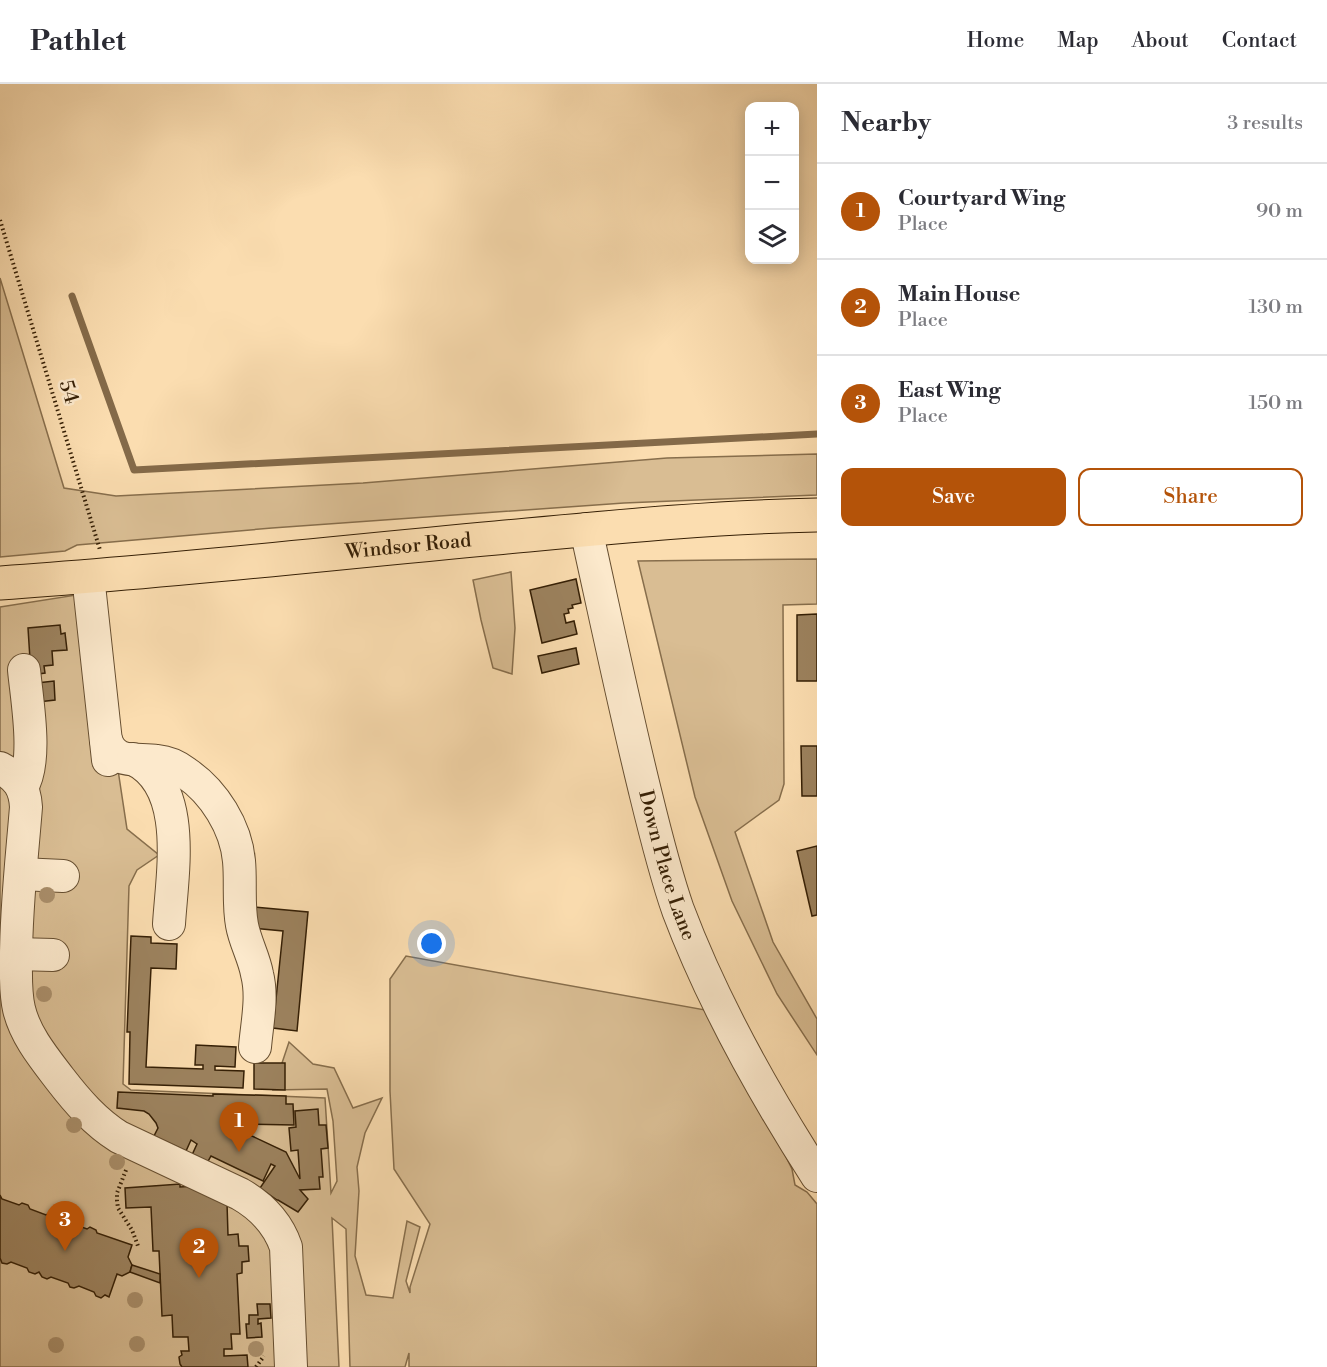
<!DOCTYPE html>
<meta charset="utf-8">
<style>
body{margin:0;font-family:"Libre Bodoni",serif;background:#f2f2f3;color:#2b2b33}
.controls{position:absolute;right:18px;top:18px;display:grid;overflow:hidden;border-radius:12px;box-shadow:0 3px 15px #0003}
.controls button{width:54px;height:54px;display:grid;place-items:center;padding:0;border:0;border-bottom:2px solid #e1e1e2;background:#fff;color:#2b2b33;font:30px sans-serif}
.you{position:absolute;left:432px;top:860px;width:21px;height:21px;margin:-15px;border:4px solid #fff;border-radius:50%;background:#1a73e8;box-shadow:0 0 0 9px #1a73e833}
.badge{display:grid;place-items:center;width:39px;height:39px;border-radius:50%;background:#b45309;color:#fff;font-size:20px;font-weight:700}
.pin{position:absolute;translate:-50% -50px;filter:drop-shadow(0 2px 3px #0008)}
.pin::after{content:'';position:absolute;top:32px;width:21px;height:18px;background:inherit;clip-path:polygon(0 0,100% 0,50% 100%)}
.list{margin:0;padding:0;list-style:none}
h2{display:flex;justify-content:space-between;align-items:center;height:78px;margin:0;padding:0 24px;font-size:26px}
h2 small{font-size:20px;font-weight:400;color:#7c7c81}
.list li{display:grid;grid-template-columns:39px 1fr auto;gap:18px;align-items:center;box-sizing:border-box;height:96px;padding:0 24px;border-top:2px solid #e1e1e2}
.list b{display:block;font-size:22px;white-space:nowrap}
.list p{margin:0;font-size:20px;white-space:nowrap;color:#7c7c81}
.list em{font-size:20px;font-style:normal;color:#7c7c81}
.actions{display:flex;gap:12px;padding:18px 24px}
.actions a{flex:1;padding:14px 0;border:2px solid #b45309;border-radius:12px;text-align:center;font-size:21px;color:#b45309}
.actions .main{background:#b45309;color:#fff}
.icon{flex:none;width:33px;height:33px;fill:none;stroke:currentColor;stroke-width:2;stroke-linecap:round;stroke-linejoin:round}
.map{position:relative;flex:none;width:817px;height:1283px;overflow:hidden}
header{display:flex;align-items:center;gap:36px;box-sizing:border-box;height:84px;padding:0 30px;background:#fff;border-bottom:2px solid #e1e1e2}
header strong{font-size:28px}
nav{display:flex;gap:33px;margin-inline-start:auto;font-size:21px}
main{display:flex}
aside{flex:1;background:#fff}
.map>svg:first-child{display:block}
.green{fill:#d9bd93;stroke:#876e4c;stroke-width:1.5}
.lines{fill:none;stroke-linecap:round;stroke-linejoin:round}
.stream{stroke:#846a49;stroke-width:7}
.building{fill:#9c825e;stroke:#351f05;stroke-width:1.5}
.minor-casing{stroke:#664e30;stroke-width:34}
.major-casing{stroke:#351f05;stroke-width:35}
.path{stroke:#351f05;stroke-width:4;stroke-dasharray:1.5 3;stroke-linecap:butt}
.minor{stroke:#fce9cc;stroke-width:32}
.major{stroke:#fbddb0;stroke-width:33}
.tree{fill:#a98e6a}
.labels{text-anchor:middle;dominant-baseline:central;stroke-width:5;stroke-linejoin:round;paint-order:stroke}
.street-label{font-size:20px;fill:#351f05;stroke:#fce9cc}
</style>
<header>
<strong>Pathlet</strong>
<nav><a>Home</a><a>Map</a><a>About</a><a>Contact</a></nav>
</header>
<main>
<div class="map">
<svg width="817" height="1283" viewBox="0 0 817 1283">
<rect width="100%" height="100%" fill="#fbddb0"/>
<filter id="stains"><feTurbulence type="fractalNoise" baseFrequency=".00333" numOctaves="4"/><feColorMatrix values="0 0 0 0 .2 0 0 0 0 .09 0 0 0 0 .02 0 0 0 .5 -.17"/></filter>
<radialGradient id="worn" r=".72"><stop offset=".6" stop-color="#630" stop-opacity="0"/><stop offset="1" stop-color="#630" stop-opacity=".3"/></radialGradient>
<!-- green -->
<g class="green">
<path d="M0,194L64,404L116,412L363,399L667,374L817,370V411L624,419L272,444L77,461L65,467L0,473Z"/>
<path d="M817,475V520L783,521L784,700L779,716L735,748L773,858L817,935V971L777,910L732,817L695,713L638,477Z"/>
<path d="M511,488L515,544L512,590L493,584L481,536L473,496Z"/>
<path d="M76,511L93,682L118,686L127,745L159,771L137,786L129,802L123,1000L131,1006L325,1014L331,1109L337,1097L333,1037L327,1005L273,1006L289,958L313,980L334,984L353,1024L382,1014L365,1049L357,1083L359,1107L355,1172L366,1211L393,1214L407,1137L420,1143L406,1197L410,1209V1203L430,1140L394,1085L390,1007V895L406,872L711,927L710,937L724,949L792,1085L795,1101L807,1108L817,1120V1283H409V1269L405,1283H350L346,1145L332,1134L339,1283H0V523Z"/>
</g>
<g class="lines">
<!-- stream -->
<path class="stream" d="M72,212L134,386L817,350"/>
</g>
<!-- building -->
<g class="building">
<path d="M576,495L581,519L572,521L573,524L568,525L569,529L564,530L566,539L574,537L577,550L542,559L530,506Z"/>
<path d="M817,530V597H797V531Z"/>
<path d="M60,541L61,550L65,549L67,566L52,567L53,581L44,582L45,589L31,591L28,544Z"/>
<path d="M576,564L579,580L542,589L538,572Z"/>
<path d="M54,597L55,616L38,618L37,599Z"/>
<path d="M801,662H817V712H802Z"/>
<path d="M817,762V831L812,832L797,767Z"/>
<path d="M254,823L308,828L297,947L273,944L283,847L252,844Z"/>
<path d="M131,852L151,853V859L177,860L176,885L151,884L146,983L203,985V981H195L196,961L236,963L235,983L215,982V986L244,987L243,1004L129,1000L130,948H127Z"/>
<path d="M254,979H285V1006L254,1005Z"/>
<path d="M118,1008L213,1012V1010L286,1012V1020H293L294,1041L237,1040V1045L286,1068L300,1095L298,1066L291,1067L289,1044L296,1043L295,1027L318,1025L319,1041H326L328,1064L321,1065L323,1093H319L320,1105L300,1106L308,1115L298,1128L278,1116H277L260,1104L275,1082L271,1080L263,1097L211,1072L207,1079L192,1071L197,1060L191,1056L186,1067L154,1052L158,1044L156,1039L149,1030L144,1027L117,1024Z"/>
<path d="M180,1100V1103L195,1102L227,1119L228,1151L238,1150L239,1162H248L249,1177L242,1178V1189L237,1190L240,1250H231L232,1265H224V1272L247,1271L248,1283H182L180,1280L179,1273L182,1271L181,1267H189L188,1253H173L172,1231L162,1232L159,1167H153L151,1123L126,1124L125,1104Z"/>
<path d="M0,1111L2,1115L19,1121L22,1119L28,1121L30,1125L46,1131L50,1129L55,1131L56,1134L60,1135L62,1133L69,1136L70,1139L87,1145L90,1143L96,1146L97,1149L132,1161L128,1173L132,1181L130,1188L122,1192L117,1190L109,1213L105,1211L101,1214L96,1212L94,1208L79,1202L74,1204L70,1203L68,1199L51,1193L47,1195L42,1193L39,1188L35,1190L29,1188L27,1184L11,1178L7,1180L2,1179L0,1174Z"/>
<path d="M132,1181L160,1190V1199L130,1188Z"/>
<path d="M257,1220H270L271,1234L258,1235V1240L261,1239L262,1253L247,1254L246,1240H249V1231H258Z"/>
</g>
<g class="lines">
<defs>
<g id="minor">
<path id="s1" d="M586,445C605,531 623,617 644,703C654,744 664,786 678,826C713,919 763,1008 817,1092"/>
<path d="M88,492L108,676"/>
<path d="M106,656C114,681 136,674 157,677C168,678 177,682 186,689C214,708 236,743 239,777C241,798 238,820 242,841C245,858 254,873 257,890C263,913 257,939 255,963"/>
<path d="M133,675C189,701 172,790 169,840"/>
<path d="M0,684C18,693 25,704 26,723C22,773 16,824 16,874C16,891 15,908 19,925C25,951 44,974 60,995C77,1017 95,1038 119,1053L240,1110C261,1122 278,1140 286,1163L291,1283"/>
<path d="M22,703C38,677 27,617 24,586"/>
<path d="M21,790L63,792"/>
<path d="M16,870L53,871"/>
</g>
<g id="major">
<path id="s2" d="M0,499C166,488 331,469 496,454C603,444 710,433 817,431"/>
</g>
</defs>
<!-- minor casing -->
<use href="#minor" class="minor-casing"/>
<!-- major casing -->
<use href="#major" class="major-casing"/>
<!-- path -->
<g class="path">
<path d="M0,136L100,466"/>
<path d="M126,1086L117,1109V1117L118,1124L132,1146L138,1162"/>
<path d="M256,1283L264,1272"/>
</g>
<!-- minor -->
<use href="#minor" class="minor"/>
<!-- major -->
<use href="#major" class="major"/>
</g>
<!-- trees -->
<g class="tree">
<circle cx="47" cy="811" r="8"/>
<circle cx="44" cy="910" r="8"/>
<circle cx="74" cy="1041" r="8"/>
<circle cx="117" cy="1078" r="8"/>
<circle cx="135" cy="1216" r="8"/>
<circle cx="137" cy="1260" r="8"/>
<circle cx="56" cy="1261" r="8"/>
<circle cx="256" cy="1265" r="8"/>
</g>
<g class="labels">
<!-- street labels -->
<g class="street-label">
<text transform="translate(68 308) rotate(73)">54</text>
<text stroke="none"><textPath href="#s2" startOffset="410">Windsor Road</textPath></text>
<text stroke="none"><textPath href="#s1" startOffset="346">Down Place Lane</textPath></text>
</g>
</g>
<rect width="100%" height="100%" filter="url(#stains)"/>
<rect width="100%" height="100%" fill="url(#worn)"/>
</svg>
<div class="controls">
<button>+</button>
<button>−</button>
<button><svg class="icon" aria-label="layers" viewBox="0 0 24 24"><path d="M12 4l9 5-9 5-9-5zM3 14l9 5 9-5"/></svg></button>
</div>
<div class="you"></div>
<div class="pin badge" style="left:239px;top:1068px">1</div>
<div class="pin badge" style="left:199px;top:1194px">2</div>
<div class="pin badge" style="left:65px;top:1167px">3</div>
</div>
<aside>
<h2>Nearby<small>3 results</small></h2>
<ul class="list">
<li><span class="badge">1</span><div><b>Courtyard Wing</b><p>Place</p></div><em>90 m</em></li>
<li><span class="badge">2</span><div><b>Main House</b><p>Place</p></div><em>130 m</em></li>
<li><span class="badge">3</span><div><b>East Wing</b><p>Place</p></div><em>150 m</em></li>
</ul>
<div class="actions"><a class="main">Save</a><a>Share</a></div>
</aside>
</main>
